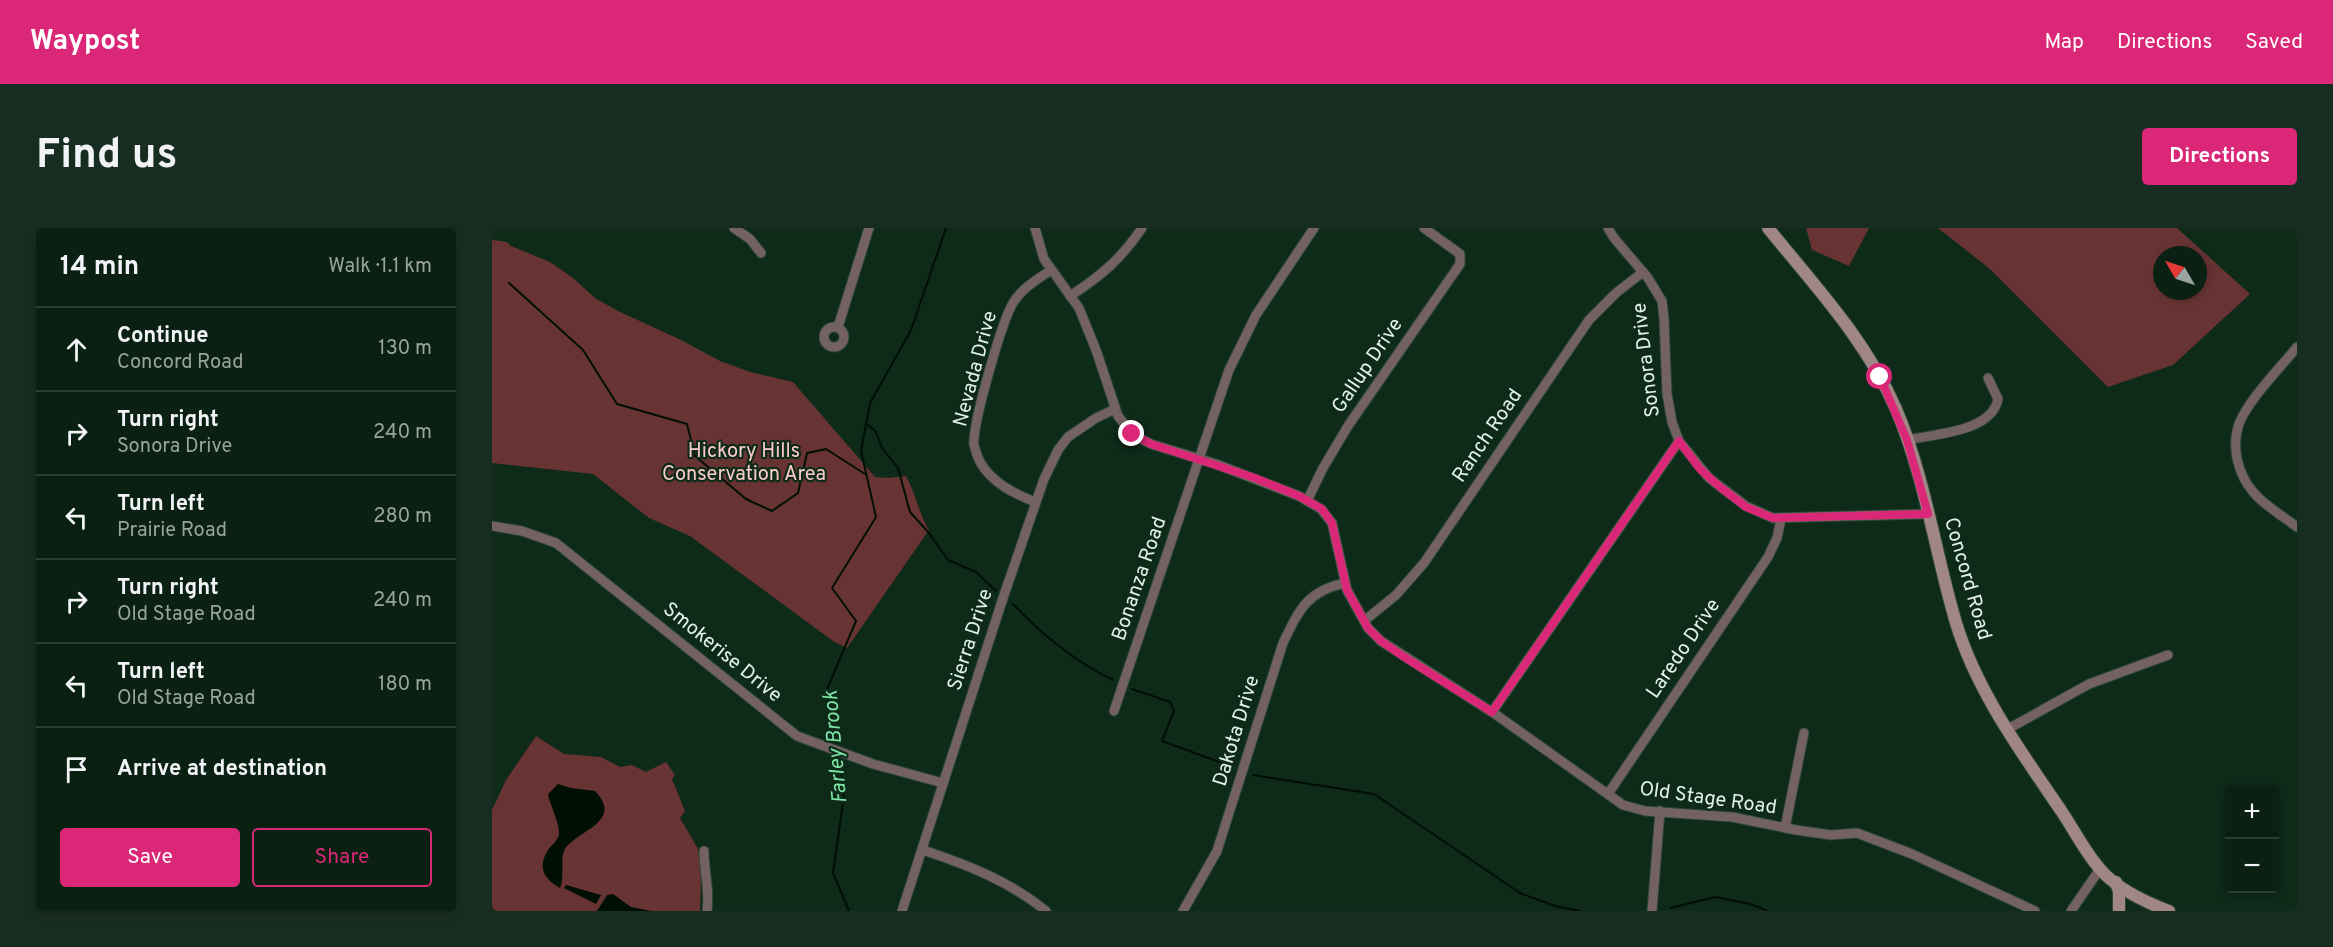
<!DOCTYPE html>
<meta charset="utf-8">
<style>
body{margin:0;font-family:Overpass,sans-serif;background:#182d21;color:#f1f3f6}
.controls{position:absolute;right:18px;bottom:18px;display:grid;overflow:hidden;border-radius:6px;box-shadow:0 3px 9px #0003}
.controls button{width:54px;height:54px;display:grid;place-items:center;padding:0;border:0;border-bottom:2px solid #2a3e33;background:#0a2013;color:#f1f3f6;font:30px sans-serif}
.compass{position:absolute;left:1661px;top:18px;width:54px;height:54px;border-radius:50%;background:#0a2013;box-shadow:0 3px 9px #0003;rotate:309deg}
.stop{position:absolute;width:18px;height:18px;margin:-14px;border:4px solid #db2777;border-radius:50%;background:#fff}
.stop.end{background:#db2777;border-color:#fff;box-shadow:0 2px 6px #0008}
.list{margin:0;padding:0;list-style:none}
h2{display:flex;justify-content:space-between;align-items:center;height:78px;margin:0;padding:0 24px;font-size:26px}
h2 small{font-size:20px;font-weight:400;color:#99a3a0}
.list li{display:grid;grid-template-columns:39px 1fr auto;gap:18px;align-items:center;box-sizing:border-box;height:84px;padding:0 24px;border-top:2px solid #2a3e33}
.list b{display:block;font-size:22px;white-space:nowrap}
.list p{margin:0;font-size:20px;white-space:nowrap;color:#99a3a0}
.list em{font-size:20px;font-style:normal;color:#99a3a0}
.actions{display:flex;gap:12px;padding:18px 24px}
.actions a{flex:1;padding:14px 0;border:2px solid #db2777;border-radius:6px;text-align:center;font-size:21px;color:#db2777}
.actions .main{background:#db2777;color:#fff}
.icon{flex:none;width:33px;height:33px;fill:none;stroke:currentColor;stroke-width:2;stroke-linecap:round;stroke-linejoin:round}
.map{position:relative;flex:none;width:1805px;height:683px;overflow:hidden;border-radius:6px}
header{display:flex;align-items:center;gap:36px;box-sizing:border-box;height:84px;padding:0 30px;background:#db2777;color:#fff}
header strong{font-size:28px}
nav{display:flex;gap:33px;margin-inline-start:auto;font-size:21px}
.intro{display:flex;align-items:center;justify-content:space-between;box-sizing:border-box;height:144px;padding:0 36px}
h1{margin:0;font-size:42px}
.button{padding:15px 27px;border-radius:6px;background:#db2777;color:#fff;font-size:21px;font-weight:700}
main{display:flex;gap:36px;padding:0 36px}
aside{flex:1;background:#0a2013;border-radius:6px;box-shadow:0 3px 9px #0003}
.map>svg:first-child{display:block}
.green{fill:#683433;fill-rule:evenodd}
.water{fill:#000f04}
.lines{fill:none;stroke-linecap:round;stroke-linejoin:round}
.stream{stroke:#000f04;stroke-width:2}
.street-casing{stroke:#2c4636;stroke-width:11}
.secondary-casing{stroke:#2c4636;stroke-width:14}
.street{stroke:#736261;stroke-width:9}
.secondary{stroke:#a08684;stroke-width:12}
.route{stroke:#db2777;stroke-width:8}
.labels{text-anchor:middle;dominant-baseline:central;stroke-width:4.5;stroke-linejoin:round;paint-order:stroke}
.street-label{font-size:20px;fill:#e1f2e6;stroke:#0e2a19}
.park-label{font-size:20px;fill:#faccc9;stroke:#0e2a19}
.water-label{font-size:21px;font-style:italic;fill:#7fe6a6;stroke:#0e2a19}
</style>
<header>
<strong>Waypost</strong>
<nav><a>Map</a><a>Directions</a><a>Saved</a></nav>
</header>
<div class="intro"><h1>Find us</h1><a class="button">Directions</a></div>
<main>
<aside>
<h2>14 min<small>Walk · 1.1 km</small></h2>
<ul class="list">
<li><svg class="icon" aria-label="ahead" viewBox="0 0 24 24"><path d="M12 20V5M6 11l6-6 6 6"/></svg><div><b>Continue</b><p>Concord Road</p></div><em>130 m</em></li>
<li><svg class="icon" aria-label="right" viewBox="0 0 24 24"><path d="M7 20v-9h11M14 6l5 5-5 5"/></svg><div><b>Turn right</b><p>Sonora Drive</p></div><em>240 m</em></li>
<li><svg class="icon" aria-label="left" viewBox="0 0 24 24"><path d="M17 20v-9H6M10 6l-5 5 5 5"/></svg><div><b>Turn left</b><p>Prairie Road</p></div><em>280 m</em></li>
<li><svg class="icon" aria-label="right" viewBox="0 0 24 24"><path d="M7 20v-9h11M14 6l5 5-5 5"/></svg><div><b>Turn right</b><p>Old Stage Road</p></div><em>240 m</em></li>
<li><svg class="icon" aria-label="left" viewBox="0 0 24 24"><path d="M17 20v-9H6M10 6l-5 5 5 5"/></svg><div><b>Turn left</b><p>Old Stage Road</p></div><em>180 m</em></li>
<li><svg class="icon" aria-label="arrive" viewBox="0 0 24 24"><path d="M6 21V4h12l-3 4 3 4H6"/></svg><div><b>Arrive at destination</b></div></li>
</ul>
<div class="actions"><a class="main">Save</a><a>Share</a></div>
</aside>
<div class="map">
<svg width="1805" height="683" viewBox="0 0 1805 683">
<rect width="100%" height="100%" fill="#0e2a19"/>
<!-- green -->
<g class="green">
<path d="M1314,0H1377L1357,38L1320,22Z"/>
<path d="M1446,0H1685L1758,66L1681,137L1616,159L1498,41ZM1670,27H1706V63H1670Z"/>
<path d="M0,12L15,14L19,18L58,34L81,50L103,70L126,83L189,112L228,133L258,144L301,154L383,249L396,250L414,248C424,266 426,284 437,302L355,420L341,413L198,308L157,290L101,246L0,235Z"/>
<path d="M44,508L72,526L109,529L128,539L140,537L154,544L174,534L183,547L180,551L193,583L188,590L206,621L209,649L208,683H0V582L14,552Z"/>
</g>
<!-- water -->
<g class="water">
<path d="M66,556L79,560L103,563C134,595 80,604 72,623C68,632 73,649 68,660C52,651 45,639 56,622C60,616 66,613 67,606C68,595 57,575 56,566Z"/>
<path d="M74,657L109,667L104,676L72,660Z"/>
<path d="M121,666L139,679L160,683H105L115,667Z"/>
</g>
<g class="lines">
<!-- stream -->
<g class="stream">
<path d="M17,55L91,122L125,176L195,196L203,228L254,271L280,283L306,265L315,225L334,221L373,246"/>
<path d="M374,195L384,204L390,220L406,240L418,284L437,305L456,332L484,344L504,363"/>
<path d="M521,376C551,408 582,433 621,452"/>
<path d="M640,461L678,474L682,483L670,513L741,539"/>
<path d="M345,520L335,461L364,393L340,360L384,289L369,223L378,175L419,102L454,0"/>
<path d="M346,526L352,567L341,645L357,683"/>
<path d="M761,547L882,566L1028,665L1063,678L1089,683"/>
<path d="M1178,680L1223,669L1259,676L1275,683"/>
</g>
<defs>
<g id="street">
<path d="M242,0L258,11L269,25"/>
<path d="M543,0L552,31L587,80L604,122L626,188L640,206L659,216L724,236L807,268L829,281L840,295L855,362L876,400L889,413L1003,486L1131,577L1153,583L1240,589L1304,602L1339,607L1365,605L1420,626L1543,683"/>
<path d="M1116,0L1122,10L1156,50L1170,73L1172,91L1175,166L1180,194L1187,213L1217,250L1254,278L1281,290L1436,286"/>
<path d="M578,68C609,48 629,31 650,0"/>
<path d="M346,99L377,0"/>
<circle cx="342" cy="109" r="10"/>
<path d="M1805,119C1789,139 1756,172 1747,196C1739,219 1746,247 1762,265C1773,278 1791,288 1805,299"/>
<path d="M1415,212C1442,206 1500,204 1506,171L1496,150"/>
<path d="M815,273L831,240L856,198L968,36V26L932,0"/>
<path d="M543,274C523,266 500,255 488,234C486,230 483,221 482,217C480,197 510,93 521,75C530,60 546,51 559,42"/>
<path d="M0,298L30,303L64,315L305,508L381,536L451,555"/>
<path d="M872,393L904,367L932,335L1097,92L1124,65L1151,44"/>
<path d="M622,483L737,142L764,87L822,0"/>
<path d="M1000,484L1187,213"/>
<path d="M1516,501L1597,456L1676,427"/>
<path d="M1116,566L1276,329L1285,310L1289,291"/>
<path d="M1293,600L1312,505"/>
<path d="M431,622C476,637 517,653 554,683"/>
<path d="M212,623C212,644 218,662 215,683"/>
<path d="M410,683L510,373L552,251L566,222L576,209L604,190L623,181"/>
<path d="M691,683L725,623L791,415C807,382 815,363 853,355"/>
<path d="M1160,683L1168,583"/>
<path d="M1579,683L1608,641"/>
</g>
<g id="secondary">
<path d="M1276,0C1323,58 1374,112 1404,181C1433,249 1443,324 1464,395C1485,464 1530,525 1570,584C1582,602 1593,624 1608,641C1624,660 1653,674 1677,683"/>
<path d="M1624,654L1627,664V683"/>
</g>
</defs>
<!-- street casing -->
<use href="#street" class="street-casing"/>
<!-- secondary casing -->
<use href="#secondary" class="secondary-casing"/>
<!-- street -->
<use href="#street" class="street"/>
<!-- secondary -->
<use href="#secondary" class="secondary"/>
</g>
<g class="lines">
<!-- route -->
<path class="route" d="M640,206L659,216L763,250L807,268L830,281L840,295L855,362L876,400L889,413L912,429L1000,484L1187,213L1208,241L1228,259L1254,279L1281,290L1436,286L1415,212L1388,149"/>
</g>
<g class="labels">
<!-- street labels -->
<g class="street-label">
<text transform="translate(1155 132) rotate(-97)">Sonora Drive</text>
<text transform="translate(876 138) rotate(-56)">Gallup Drive</text>
<text transform="translate(484 141) rotate(-75)">Nevada Drive</text>
<text transform="translate(996 208) rotate(-56)">Ranch Road</text>
<text transform="translate(648 351) rotate(-71)">Bonanza Road</text>
<text transform="translate(1475 351) rotate(74)">Concord Road</text>
<text transform="translate(479 412) rotate(-72)">Sierra Drive</text>
<text transform="translate(1192 421) rotate(-56)">Laredo Drive</text>
<text transform="translate(230 425) rotate(39)">Smokerise Drive</text>
<text transform="translate(745 503) rotate(-73)">Dakota Drive</text>
<text transform="translate(1216 571) rotate(8)">Old Stage Road</text>
</g>
<!-- park labels -->
<g class="park-label">
<text x="252" y="224">Hickory Hills<tspan x="252" dy="23">Conservation Area</tspan></text>
</g>
<!-- water labels -->
<g class="water-label">
<text transform="translate(344 519) rotate(-95)">Farley Brook</text>
</g>
</g>
</svg>
<div class="controls">
<button>+</button>
<button>−</button>
</div>
<svg class="compass" viewBox="-18 -18 36 36"><path d="M0-13l5 13h-10z" fill="#e53935"/><path d="M0 13l5-13h-10z" fill="#99a3a0"/></svg>
<div class="stop" style="left:1388px;top:149px"></div>
<div class="stop end" style="left:640px;top:206px"></div>
</div>
</main>
